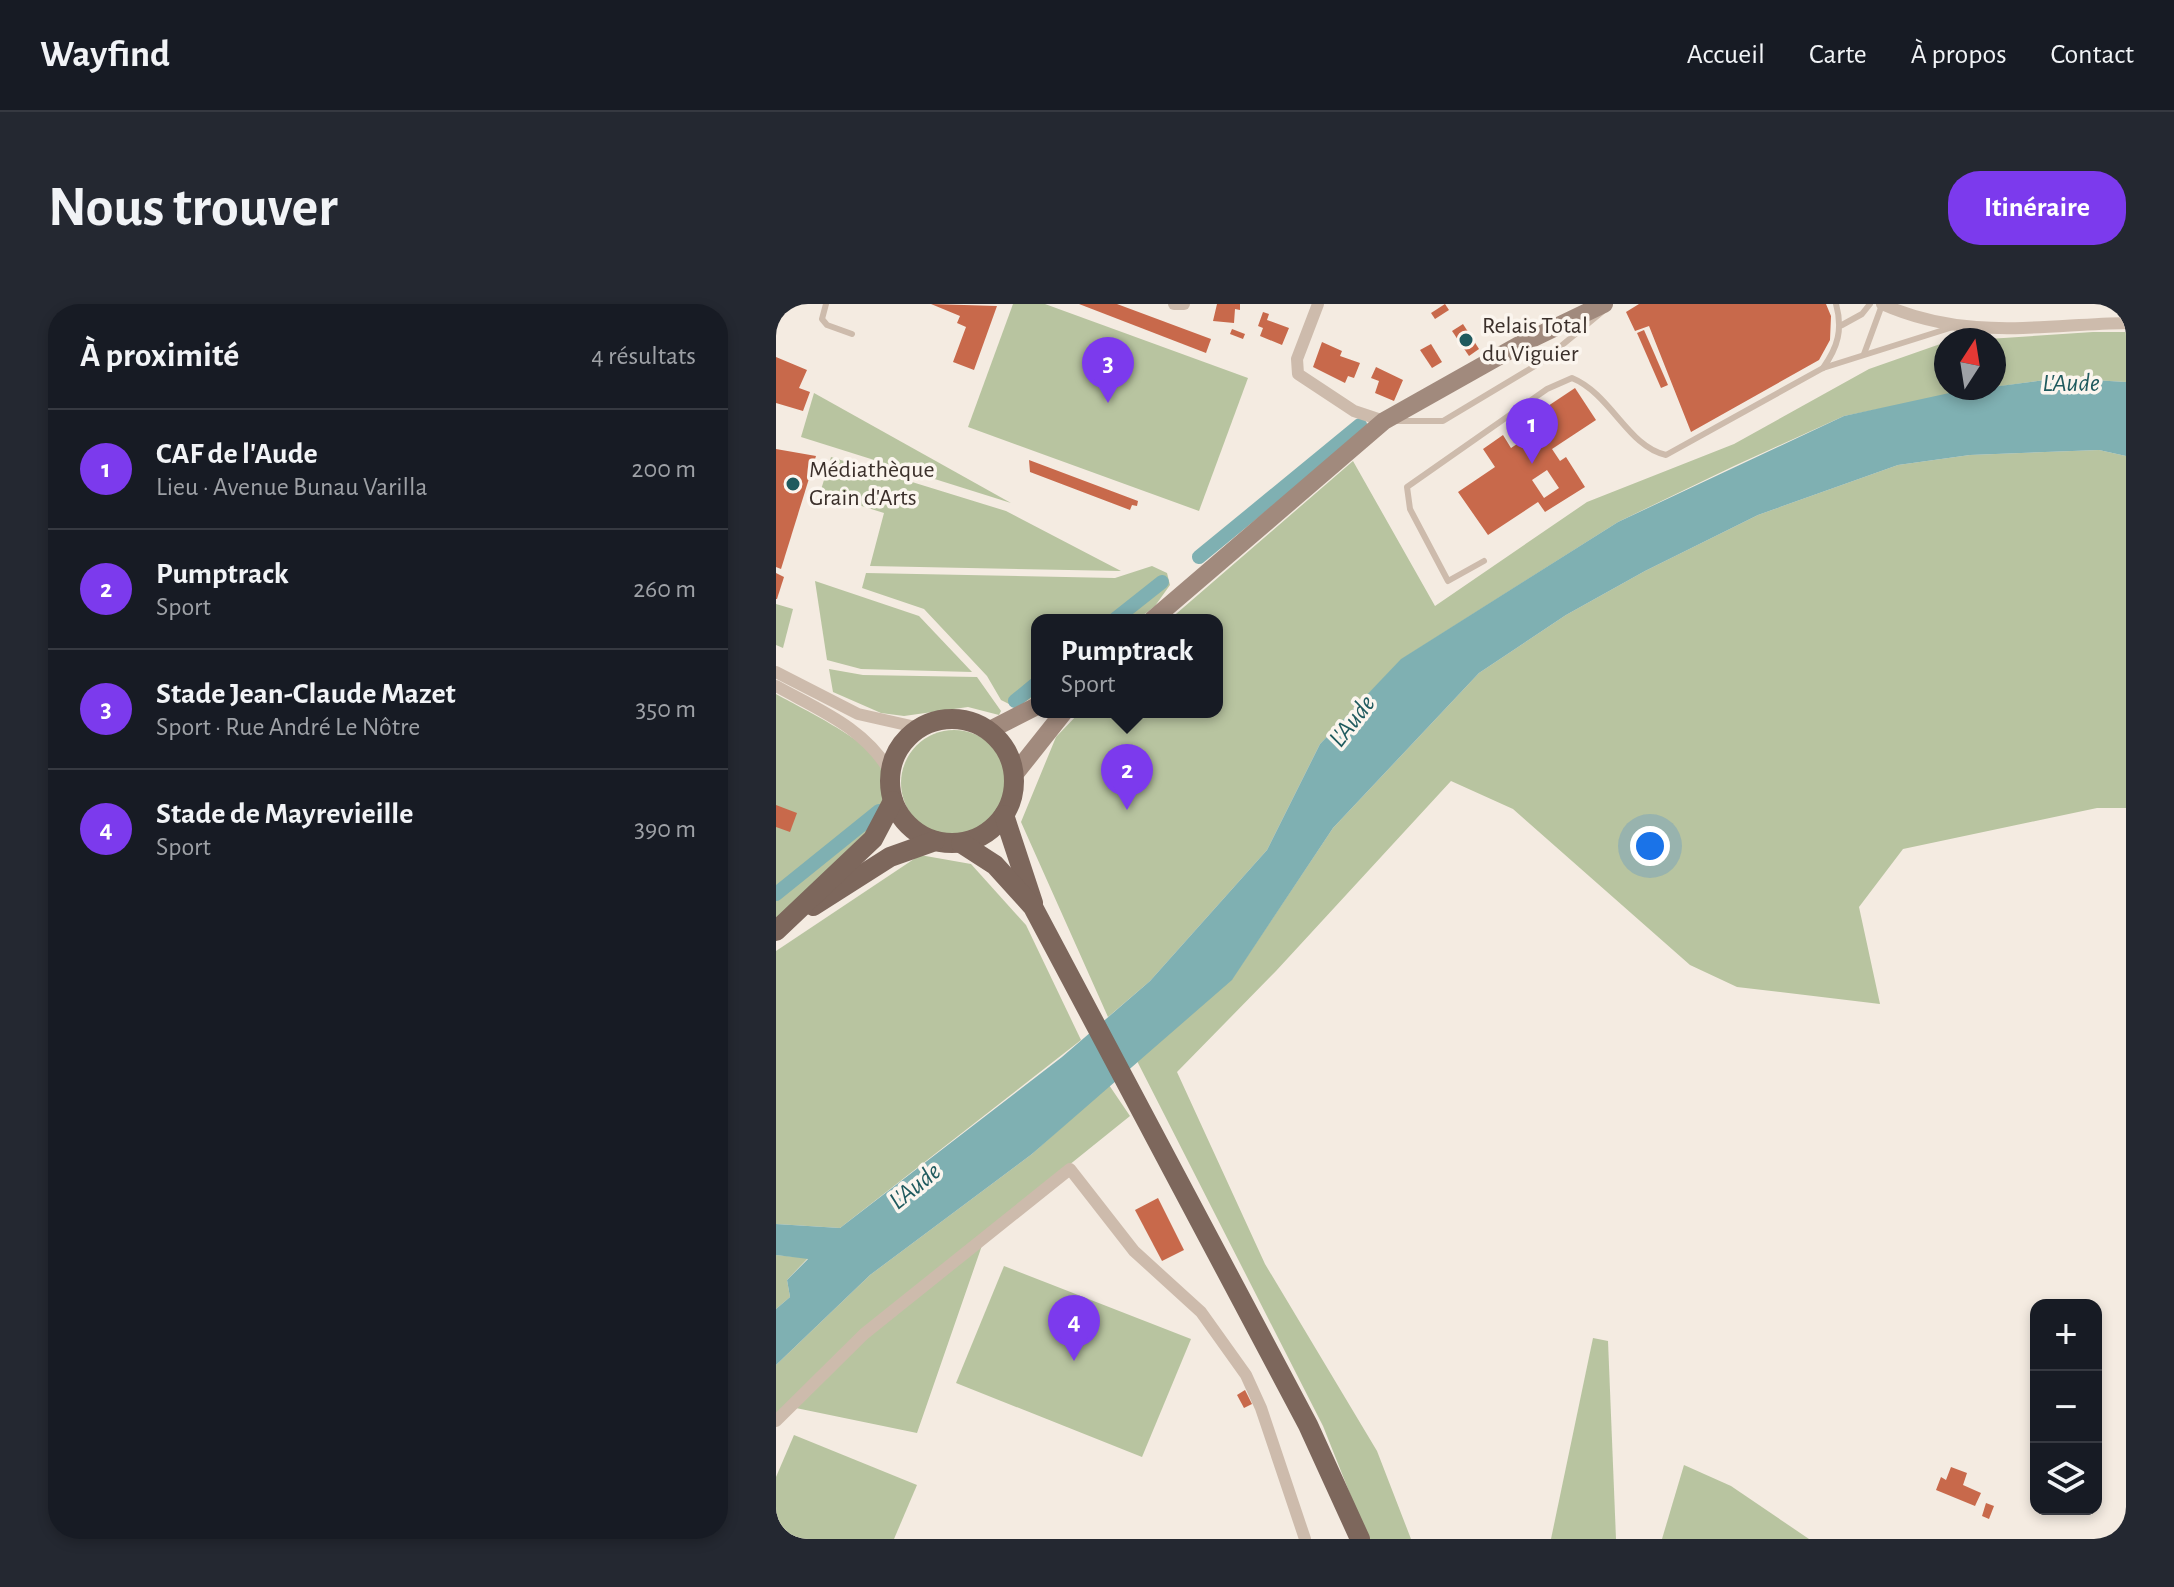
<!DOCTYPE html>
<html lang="fr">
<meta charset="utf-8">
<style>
body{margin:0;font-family:"Alegreya Sans",sans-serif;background:#242831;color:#f1f3f6}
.controls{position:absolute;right:24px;bottom:24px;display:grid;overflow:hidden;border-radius:16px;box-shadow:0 4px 12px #0003}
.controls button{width:72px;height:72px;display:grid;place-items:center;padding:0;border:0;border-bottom:2px solid #363941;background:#171b24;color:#f1f3f6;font:40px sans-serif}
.compass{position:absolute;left:1158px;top:24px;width:72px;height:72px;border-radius:50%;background:#171b24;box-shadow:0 4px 12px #0003;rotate:12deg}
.you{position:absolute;left:874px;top:542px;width:28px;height:28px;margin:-20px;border:6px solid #fff;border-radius:50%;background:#1a73e8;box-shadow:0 0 0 12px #1a73e833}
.badge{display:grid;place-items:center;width:52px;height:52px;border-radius:50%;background:#7c3aed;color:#fff;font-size:26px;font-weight:700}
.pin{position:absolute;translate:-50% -66px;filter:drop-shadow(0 2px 4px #0008)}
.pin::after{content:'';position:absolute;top:42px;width:28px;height:24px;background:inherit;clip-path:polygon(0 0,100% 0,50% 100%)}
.popup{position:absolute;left:255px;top:310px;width:192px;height:104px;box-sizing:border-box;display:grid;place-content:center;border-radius:16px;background:#171b24;filter:drop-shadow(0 2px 6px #0005);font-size:26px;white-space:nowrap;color:#9ea1a6}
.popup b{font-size:30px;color:#f1f3f6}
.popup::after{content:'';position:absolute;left:50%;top:100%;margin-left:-16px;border:16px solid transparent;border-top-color:#171b24}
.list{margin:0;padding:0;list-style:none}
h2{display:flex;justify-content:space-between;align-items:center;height:104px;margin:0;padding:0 32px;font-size:34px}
h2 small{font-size:26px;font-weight:400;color:#9ea1a6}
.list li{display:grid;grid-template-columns:52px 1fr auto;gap:24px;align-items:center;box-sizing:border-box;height:120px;padding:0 32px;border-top:2px solid #363941}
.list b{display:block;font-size:30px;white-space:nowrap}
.list p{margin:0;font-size:26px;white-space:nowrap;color:#9ea1a6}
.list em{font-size:26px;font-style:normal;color:#9ea1a6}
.icon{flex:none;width:44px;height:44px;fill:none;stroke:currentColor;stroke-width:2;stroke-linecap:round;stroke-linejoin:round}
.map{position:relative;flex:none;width:1350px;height:1235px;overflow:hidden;border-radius:32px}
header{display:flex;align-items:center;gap:48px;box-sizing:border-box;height:112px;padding:0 40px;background:#171b24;border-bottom:2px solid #363941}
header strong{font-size:38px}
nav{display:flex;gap:44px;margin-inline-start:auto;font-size:28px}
.intro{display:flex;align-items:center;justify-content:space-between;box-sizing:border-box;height:192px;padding:0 48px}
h1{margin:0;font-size:56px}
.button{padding:20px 36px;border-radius:32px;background:#7c3aed;color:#fff;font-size:28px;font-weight:700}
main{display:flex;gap:48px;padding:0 48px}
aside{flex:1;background:#171b24;border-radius:32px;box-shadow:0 4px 12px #0003}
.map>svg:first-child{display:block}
.green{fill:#b8c4a0}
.water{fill:#7fb0b2}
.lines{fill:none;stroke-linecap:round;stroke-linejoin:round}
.canal{stroke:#7fb0b2;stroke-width:14}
.building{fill:#c8694b;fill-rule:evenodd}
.lane{stroke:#cdbbac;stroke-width:6}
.street{stroke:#cdbbac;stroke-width:12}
.secondary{stroke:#a18a7d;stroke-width:18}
.primary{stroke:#7d675c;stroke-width:20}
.poi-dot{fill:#1f5a5e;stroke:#fbf5ee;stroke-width:3}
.labels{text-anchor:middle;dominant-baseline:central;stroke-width:7;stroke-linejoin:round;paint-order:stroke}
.poi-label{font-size:24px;fill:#3b302b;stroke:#fbf5ee;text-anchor:start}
.water-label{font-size:26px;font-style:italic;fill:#1f5a5e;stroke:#fbf5ee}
</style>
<header>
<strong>Wayfind</strong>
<nav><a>Accueil</a><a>Carte</a><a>À propos</a><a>Contact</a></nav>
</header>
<div class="intro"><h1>Nous trouver</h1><a class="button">Itinéraire</a></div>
<main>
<aside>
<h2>À proximité<small>4 résultats</small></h2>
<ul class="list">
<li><span class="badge">1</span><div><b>CAF de l'Aude</b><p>Lieu · Avenue Bunau Varilla</p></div><em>200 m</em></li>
<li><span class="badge">2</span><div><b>Pumptrack</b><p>Sport</p></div><em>260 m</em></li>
<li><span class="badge">3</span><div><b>Stade Jean-Claude Mazet</b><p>Sport · Rue André Le Nôtre</p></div><em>350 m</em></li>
<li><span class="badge">4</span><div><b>Stade de Mayrevieille</b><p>Sport</p></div><em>390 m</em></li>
</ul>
</aside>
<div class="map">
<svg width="1350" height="1235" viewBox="0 0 1350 1235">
<rect width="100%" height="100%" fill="#f4ebe1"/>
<!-- green -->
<g class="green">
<path d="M237,0H269L472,74L423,207L192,123Z"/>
<path d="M1317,28H1350V78L1284,74L1218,83V36H1197Z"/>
<path d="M1170,38V84H1208L1068,112L958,162L842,218L626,355L544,440L491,546L374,677L332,713L245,518L280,433L304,408H441V316H393L577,157L659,302L811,198L958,140L1093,65Z"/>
<path d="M38,89L235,199L25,133Z"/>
<path d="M1323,146L1350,152V504H1321L1127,545L1083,603L1104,700L961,683L914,661L737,505L675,477L500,667L401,768L489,960L601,1147L635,1235H592L547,1122L361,757L456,675L557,524L703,369L790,311L869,267L982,211L1122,161L1194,151Z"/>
<path d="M55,153L230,207L345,267L94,262L108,209L44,189Z"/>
<path d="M376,262L391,269L394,281L379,302L361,316H261V391L239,403L225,396L211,372L148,305L86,284L90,269L339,274Z"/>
<path d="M39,277L143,312L196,368L85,365L51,356Z"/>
<path d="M0,300L17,305L7,344L0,341Z"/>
<path d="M53,365L87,371L201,373L225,407L223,411L192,403L128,412L105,409L57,388Z"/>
<path d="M0,390C23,403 94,437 103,459C111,476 107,496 105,514L0,615Z"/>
<circle cx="178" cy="479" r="53"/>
<path d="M144,551L195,560L250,621L305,736L64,924L0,920V647Z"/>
<path d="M333,781L354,812L211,927L141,1129L15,1103L0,1123V1061L94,971L256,850Z"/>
<path d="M0,951L32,954L11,976L14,993L0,1005Z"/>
<path d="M228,962L415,1035L366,1153L180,1079Z"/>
<path d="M817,1034L832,1037L840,1235H775Z"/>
<path d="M18,1131L141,1181L118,1235H0V1173Z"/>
<path d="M908,1161L955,1182L1033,1235H886Z"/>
</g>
<!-- water -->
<path class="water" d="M1284,74L1350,78V152L1323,146L1194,151L1122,161L982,211L869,267L790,311L703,369L557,524L456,676L256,850L94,971L0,1061V1005L14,993L11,976L32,955L0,951V920L64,924L286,753L374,677L491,546L544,440L625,355L842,218L1068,112L1178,88Z"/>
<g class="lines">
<!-- canal -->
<g class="canal">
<path d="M423,253L584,121"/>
<path d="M338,316L386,278"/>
<path d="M239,397L261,379"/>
<path d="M0,590L103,507"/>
</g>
</g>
<!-- building -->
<g class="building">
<path d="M155,0L221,2L198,66L177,58L190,23L181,19L184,12Z"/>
<path d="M303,0H341L435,35L430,49Z"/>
<path d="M441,0H464V6L459,5L458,19L437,17Z"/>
<path d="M669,0L673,6L659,15L655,9Z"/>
<path d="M863,0H1050L1055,12L1054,36L1043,56L915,128L873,22L859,27L850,8Z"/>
<path d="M487,8L493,10L491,16L513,24L506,41L484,32L487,24L482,22Z"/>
<path d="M687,20L703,45L693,52L676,27Z"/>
<path d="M456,25L469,30L467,35L454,30Z"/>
<path d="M868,26L892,81L885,84L861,29Z"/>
<path d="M546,38L566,47L564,52L584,59L578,74L572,72L569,79L537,63Z"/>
<path d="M655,40L666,58L656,64L644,46Z"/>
<path d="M0,53L31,66L23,84L34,88L27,107L0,99Z"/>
<path d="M600,63L627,76L618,97L599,89L603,77L595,74Z"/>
<path d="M799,84L820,116L776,145L784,157L790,153L809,183L769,208L762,198L712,231L682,188L719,163L707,145L727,131L735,144L753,132L745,120ZM771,166L783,184L768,194L756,176Z"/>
<path d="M0,145L40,152L5,265L0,263Z"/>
<path d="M253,156L362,197L361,202L356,201L354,206L254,168Z"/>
<path d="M0,269L8,273L1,295H0Z"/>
<path d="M0,501L21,509L14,528L0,523Z"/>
<path d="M382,894L408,946L386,957L359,906Z"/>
<path d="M469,1086L476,1100L468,1104L461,1091Z"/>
<path d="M1175,1163L1191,1169L1187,1181L1205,1189L1199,1202L1160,1186L1165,1173L1170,1176Z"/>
<path d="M1210,1199L1218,1202L1213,1215L1206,1212Z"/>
</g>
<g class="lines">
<!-- lane -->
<g class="lane">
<path d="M50,0L46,15L51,21L76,30"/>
<path d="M1066,21L1086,10L1094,0"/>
<path d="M1088,50L1106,1"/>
<path d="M1047,64C1062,43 1067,25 1060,0"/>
<path d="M620,117H667L767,57L826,8"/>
<path d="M708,257L672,277L634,205L631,183L771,85L796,74C835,90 852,143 890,151L1047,64L1177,23"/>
</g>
<!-- street -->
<g class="street">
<path d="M398,0H408"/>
<path d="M542,0L521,55L522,70L578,107L608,117"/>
<path d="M1106,0C1189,37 1262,21 1350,19"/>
<path d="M0,368L82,410L144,424"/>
<path d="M0,382C43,406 89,424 114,468"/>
<path d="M0,1117L88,1030L294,865L358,947L425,1008L470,1071L485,1104L529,1235"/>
</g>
<!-- secondary -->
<g class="secondary">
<path d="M376,316L608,117L743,41L828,0"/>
<path d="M212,427L261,402"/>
<path d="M238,471L288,408"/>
</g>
<!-- primary -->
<g class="primary">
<circle cx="176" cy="477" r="62"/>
<path d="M228,511L257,599"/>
<path d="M185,539L219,561L257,603L532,1121L584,1235"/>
<path d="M37,602L114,553L159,537"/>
<path d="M0,627L97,535L117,497"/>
</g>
</g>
<!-- markers -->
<g class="poi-dot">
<circle cx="690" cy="36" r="8"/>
<circle cx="17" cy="180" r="8"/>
</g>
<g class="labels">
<!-- poi labels -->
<g class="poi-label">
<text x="706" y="22">Relais Total<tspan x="706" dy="28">du Viguier</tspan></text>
<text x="33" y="166">Médiathèque<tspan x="33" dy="28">Grain d'Arts</tspan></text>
</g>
<!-- water labels -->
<g class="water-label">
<text x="1295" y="79">L'Aude</text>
<text transform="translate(576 417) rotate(-52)">L'Aude</text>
<text transform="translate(139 882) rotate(-39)">L'Aude</text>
</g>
</g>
</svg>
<div class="controls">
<button>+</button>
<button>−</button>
<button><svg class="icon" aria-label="layers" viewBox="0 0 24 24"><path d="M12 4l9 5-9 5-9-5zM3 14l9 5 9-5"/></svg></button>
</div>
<svg class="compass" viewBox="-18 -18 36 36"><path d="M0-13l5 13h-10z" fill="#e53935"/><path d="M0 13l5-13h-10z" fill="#9ea1a6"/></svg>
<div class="you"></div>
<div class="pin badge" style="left:756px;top:160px">1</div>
<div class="pin badge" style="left:351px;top:506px">2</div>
<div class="popup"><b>Pumptrack</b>Sport</div>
<div class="pin badge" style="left:332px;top:99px">3</div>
<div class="pin badge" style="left:298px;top:1057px">4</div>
</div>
</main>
